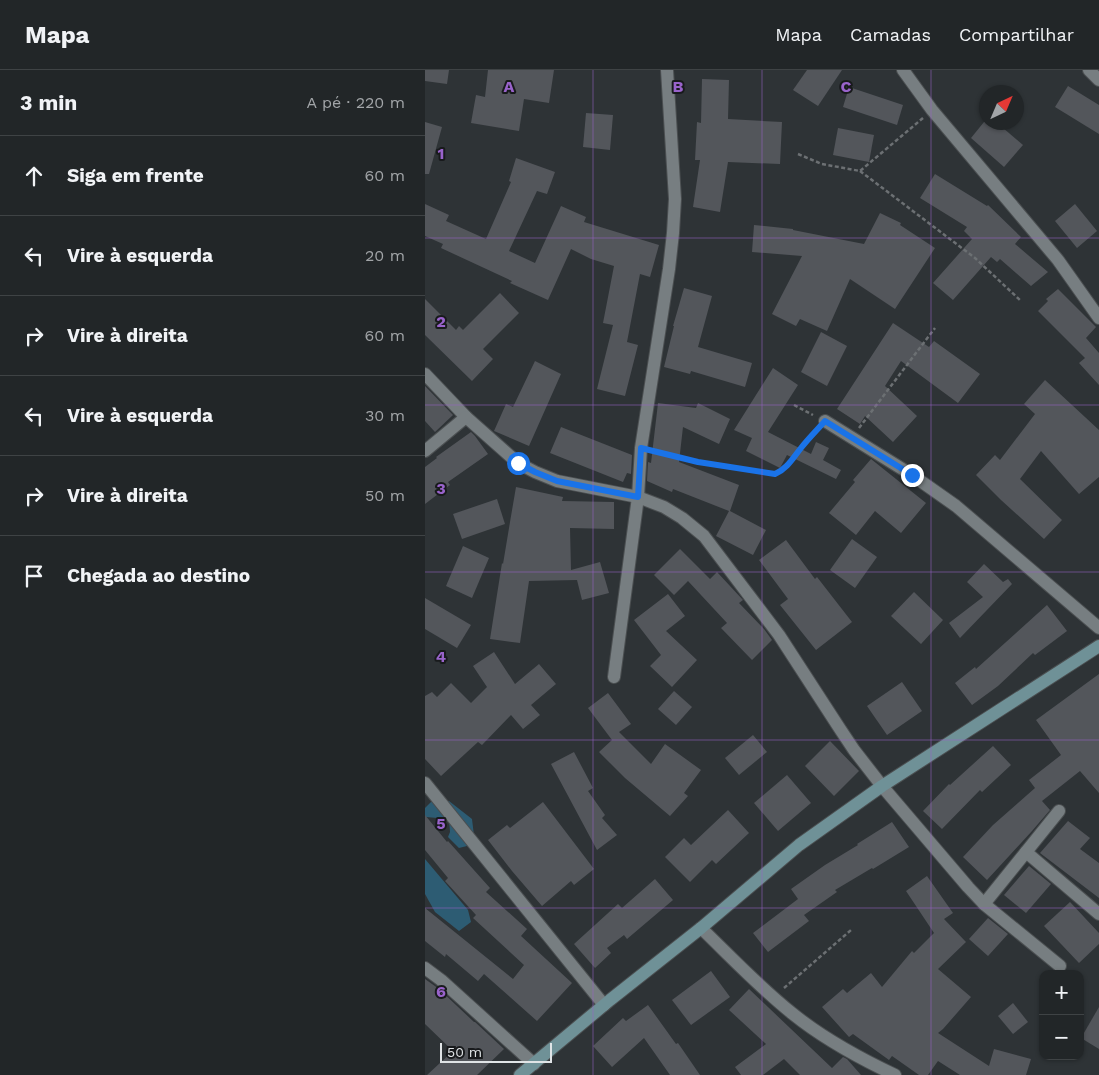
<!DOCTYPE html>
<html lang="pt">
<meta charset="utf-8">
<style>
body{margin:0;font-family:"Work Sans",sans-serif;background:#2a2e30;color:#f1f3f6}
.controls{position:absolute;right:15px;bottom:15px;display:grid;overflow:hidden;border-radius:10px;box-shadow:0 1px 4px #0004}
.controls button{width:45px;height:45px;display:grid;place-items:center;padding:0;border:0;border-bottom:1px solid #3f4345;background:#222628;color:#f1f3f6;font:25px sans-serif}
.compass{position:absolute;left:554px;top:15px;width:45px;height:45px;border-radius:50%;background:#222628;box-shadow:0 1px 4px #0004;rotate:44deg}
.scale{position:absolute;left:15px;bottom:12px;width:112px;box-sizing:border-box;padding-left:5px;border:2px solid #e0e4e6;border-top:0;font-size:14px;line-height:18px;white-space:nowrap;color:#e0e4e6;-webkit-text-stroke:4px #181a1c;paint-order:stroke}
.stop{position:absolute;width:15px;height:15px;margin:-11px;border:4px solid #1a73e8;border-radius:50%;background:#fff}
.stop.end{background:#1a73e8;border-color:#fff;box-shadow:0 1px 5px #0008}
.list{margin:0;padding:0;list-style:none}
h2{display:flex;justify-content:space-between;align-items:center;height:65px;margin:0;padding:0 20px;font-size:21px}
h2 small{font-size:16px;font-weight:400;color:#a2a5a8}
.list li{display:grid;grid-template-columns:32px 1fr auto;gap:15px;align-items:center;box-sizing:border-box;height:80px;padding:0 20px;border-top:1px solid #3f4345}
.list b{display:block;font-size:19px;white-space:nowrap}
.list em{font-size:16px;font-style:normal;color:#a2a5a8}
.icon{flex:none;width:28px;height:28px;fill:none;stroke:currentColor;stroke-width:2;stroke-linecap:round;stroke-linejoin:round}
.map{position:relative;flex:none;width:674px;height:1005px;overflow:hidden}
header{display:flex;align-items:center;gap:30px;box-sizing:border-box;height:70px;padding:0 25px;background:#222628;border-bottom:1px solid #3f4345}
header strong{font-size:24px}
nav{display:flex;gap:28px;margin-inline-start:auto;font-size:18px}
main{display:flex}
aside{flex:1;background:#222628}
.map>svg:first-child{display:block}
.green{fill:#2d5c73}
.building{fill:#53565b}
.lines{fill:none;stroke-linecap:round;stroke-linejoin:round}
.street-casing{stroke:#4b4f51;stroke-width:14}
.secondary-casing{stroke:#4b4f51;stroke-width:14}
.path{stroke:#6c7073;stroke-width:2.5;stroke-dasharray:4 2.5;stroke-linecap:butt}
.street{stroke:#777e81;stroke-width:12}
.secondary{stroke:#6f9197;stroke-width:12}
.route{stroke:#1a73e8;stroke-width:6}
.grid{fill:none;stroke:#9963cb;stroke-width:1;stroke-opacity:0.55}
.grid-label{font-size:16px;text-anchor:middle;font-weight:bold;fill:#9963cb;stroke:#181a1c;stroke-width:4;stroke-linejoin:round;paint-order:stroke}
</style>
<header>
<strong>Mapa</strong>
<nav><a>Mapa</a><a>Camadas</a><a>Compartilhar</a></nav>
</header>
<main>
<aside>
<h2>3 min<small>A pé · 220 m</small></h2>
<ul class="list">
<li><svg class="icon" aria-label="ahead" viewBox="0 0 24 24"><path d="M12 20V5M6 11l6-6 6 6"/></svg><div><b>Siga em frente</b></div><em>60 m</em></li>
<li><svg class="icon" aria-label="left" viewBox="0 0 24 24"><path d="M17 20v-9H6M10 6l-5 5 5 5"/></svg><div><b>Vire à esquerda</b></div><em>20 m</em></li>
<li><svg class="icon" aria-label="right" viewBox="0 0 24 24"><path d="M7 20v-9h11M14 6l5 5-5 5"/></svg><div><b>Vire à direita</b></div><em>60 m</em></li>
<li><svg class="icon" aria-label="left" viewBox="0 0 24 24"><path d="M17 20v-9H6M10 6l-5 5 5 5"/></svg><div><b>Vire à esquerda</b></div><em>30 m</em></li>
<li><svg class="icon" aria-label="right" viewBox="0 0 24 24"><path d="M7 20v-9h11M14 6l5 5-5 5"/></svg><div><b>Vire à direita</b></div><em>50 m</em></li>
<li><svg class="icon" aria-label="arrive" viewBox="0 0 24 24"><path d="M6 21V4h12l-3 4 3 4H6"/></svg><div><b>Chegada ao destino</b></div></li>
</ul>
</aside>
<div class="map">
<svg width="674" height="1005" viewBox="0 0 674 1005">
<rect width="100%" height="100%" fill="#2e3336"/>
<!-- green -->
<g class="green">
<path d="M8,730L24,731L47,749L50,774L34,778L23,767L25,762L24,749L1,747L0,748V738Z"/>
<path d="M0,789L43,840L46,852L34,861L10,842L0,824Z"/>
</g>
<!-- building -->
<g class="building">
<path d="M0,0H24L22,14L0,11Z"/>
<path d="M63,0H129L124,33L99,29L94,61L46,53L51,25L60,27Z"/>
<path d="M382,0H417L393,36L368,20Z"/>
<path d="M277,9L304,10L303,49L357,52L355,94L303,92L295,142L268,137L275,90H270L272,52L276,53Z"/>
<path d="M643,16L674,35V64L630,37Z"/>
<path d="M424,17L478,35L472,55L418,37Z"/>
<path d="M161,43L188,45L185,80L158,77Z"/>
<path d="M0,52L17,57L4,104H0Z"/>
<path d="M559,52H571L598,75L579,97L546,68Z"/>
<path d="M413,58L449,65L444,92L408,85Z"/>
<path d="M91,88L130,102L122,124L112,121L84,181L110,193L136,136L161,147L159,152L234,175L225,207L215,204L202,272L213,275L200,326L172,319L188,255L178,253L189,196L166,189L146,179L123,230L85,213L87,211L16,178L18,174L0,166V134L24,145L21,151L61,169L86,112L84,111Z"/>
<path d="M510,104L562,136L563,135L596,167L590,174L623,202L606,216L575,189L572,192L566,187L528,230L508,213L547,169L539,161L542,157L495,128Z"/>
<path d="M650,134L672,161L652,178L630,151Z"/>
<path d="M455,143L476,153L475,155L510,178L470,239L425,209L402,261L375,249L371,256L347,244L377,186L327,182L329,155L368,159V160L439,174Z"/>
<path d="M259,218L287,226L273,277L327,293L320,317L266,301L265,304L239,297L249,256H248Z"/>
<path d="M633,219L671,257L661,268L674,283V315L654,293L660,288L613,241L623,231L621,229Z"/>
<path d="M75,223L94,243L58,279L68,289L47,311L0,265V229L31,260L34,256L38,260Z"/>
<path d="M468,253L504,277L509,271L555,304L533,333L476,291L460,316L492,346L468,372L440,346L435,354L412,339Z"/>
<path d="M396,262L422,276L402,316L376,302Z"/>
<path d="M110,291L136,304L104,376L69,361L81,334L88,337Z"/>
<path d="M348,298L373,315L343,362L386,384L391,372L404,378L398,390L416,400L411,409L362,385L355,398L321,381L327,368L309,360Z"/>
<path d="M620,310L674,360V407L654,424L616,381L595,409L637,450L619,469L576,430L551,405L570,385L575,390L610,344L599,334Z"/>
<path d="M0,316L28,345L10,362L0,351Z"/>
<path d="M233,333L271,338L273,333L305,349L294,374L258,357L254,392L314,415L305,441L341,460L328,485L291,466L304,441L248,419L247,422L222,411L223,392L226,393Z"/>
<path d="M136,357L207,385L206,404L202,403L198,412L125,383Z"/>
<path d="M46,362L50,366L63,384L23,412L25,415L0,434V397L12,388L11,387Z"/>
<path d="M446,389L501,433L476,463L450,441L431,465L404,443L430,412L428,410Z"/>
<path d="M91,417L138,427L137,431L189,432V459L145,458L146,500L175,492L184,523L157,530L152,510L104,511L95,573L65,569L77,493L78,494L85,452Z"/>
<path d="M72,429L80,454L37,469L28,444Z"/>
<path d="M427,469L452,487L430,518L405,500Z"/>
<path d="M361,470L390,509L392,507L427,552L391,580L355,535L363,529L334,490Z"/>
<path d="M38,476L64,488L47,528L21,516Z"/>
<path d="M255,479L285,509L292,502L318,530L314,533L339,559L347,570L327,590L296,558L302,553L263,511L249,525L229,505Z"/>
<path d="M559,494L578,512L583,509L587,514L535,568L524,553L558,527L542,512Z"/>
<path d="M489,522L518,550L496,574L466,546Z"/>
<path d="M243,524L260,546L241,561L272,590L247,617L225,596L236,585L209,550Z"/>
<path d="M0,528L46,555L32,578L0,559Z"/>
<path d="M622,535L642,561L610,585L608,583L573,616L547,635L530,613L550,597L551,599Z"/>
<path d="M69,582L90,614L114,594L131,614L106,635L115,645L98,659L86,645L57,675L53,672L16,706L0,689V626L7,622L12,627L26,613L46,633L62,617L48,596Z"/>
<path d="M674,604V723L655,701L617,731L625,740L607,761L562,810L538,787L568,755L610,718L604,710L636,685L611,650Z"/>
<path d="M477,612L497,641L462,665L442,636Z"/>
<path d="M249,621L267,637L251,655L233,639Z"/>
<path d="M183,623L206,654L194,662L226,694L240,674L276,700L259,723L263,726L245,746L200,708L174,682L187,670L163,638Z"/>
<path d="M328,665L342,682L314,705L300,688Z"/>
<path d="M405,671L434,701L409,726L380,696Z"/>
<path d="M568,676L586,695L557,722L555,720L517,759L498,741L524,714L525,715Z"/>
<path d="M149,682L168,718L163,721L180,745L177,748L192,765L172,780L126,694Z"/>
<path d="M362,705L386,733L353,761L329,733Z"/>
<path d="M118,732L169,799L149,815L146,811L117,836L87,801L63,770L82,755L85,758Z"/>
<path d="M303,740L324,763L291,794L287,790L265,812L240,787L259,768L266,775Z"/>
<path d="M0,745L22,772L23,771L65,818L61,822L102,859L96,866L147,913L112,951L59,904L53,911L21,884L20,887L0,871V838L88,909L99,895L48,848L51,845L20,811L23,808L0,780Z"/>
<path d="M643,751L665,768L655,779L674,793V828L615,783Z"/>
<path d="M467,752L484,777L448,799L447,798L410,820L412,822L379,845L384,851L343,882L328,863L373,829L366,819L400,795L433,775L432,774Z"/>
<path d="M604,796L626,814L601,843L579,825Z"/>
<path d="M502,806L528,843L519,849L541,872L513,899L546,927L518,959L513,963L564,996L569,979L606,989L601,1005H535L513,991L503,1005H494L467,986L464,990L428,964L424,967L397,937L418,919L422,923L446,903L457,917L487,881L489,883L509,863L481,821Z"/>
<path d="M230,809L248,830L202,869L199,865L182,878L186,883L170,898L149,874L193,834L197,838Z"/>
<path d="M645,832L674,863V874L654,893L619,856Z"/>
<path d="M563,848L583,864L563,886L544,869Z"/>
<path d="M286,901L305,927L266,955L247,930Z"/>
<path d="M0,909L14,919L49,952H50L79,979L52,1005H2L28,981L0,954Z"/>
<path d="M324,919L407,998L418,987L422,989L436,1005H375L359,989L338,1005H316L310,997L341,974L304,940Z"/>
<path d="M588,933L603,952L588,964L573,946Z"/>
<path d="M223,935L251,974L253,973L275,1005H245L219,968L187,997L168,976L198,948L201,951Z"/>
<path d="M674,937V979L656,968Z"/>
</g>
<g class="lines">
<defs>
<g id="street">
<path d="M478,0L507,40L633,190L674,248"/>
<path d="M664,0L674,10"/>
<path d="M0,304L41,347L93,393L110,402L132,411L213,427L239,437L257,448L279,466L354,565L415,659L429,680L457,716L543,817L559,834L635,896"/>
<path d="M400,351L487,405L531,436L674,558"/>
<path d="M0,381L41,347"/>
<path d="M189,607L213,427L216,378L244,199L248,163L250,129L242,0"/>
<path d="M0,713L179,935"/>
<path d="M601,782L674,844"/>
<path d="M559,834L634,741"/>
<path d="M276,858C306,887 335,918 368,944C399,969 434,988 470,1005"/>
<path d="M0,898L16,910L109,994"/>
</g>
<path id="secondary" d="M95,1005L185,930L276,858L374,775L457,716L674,576"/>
</defs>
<!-- street casing -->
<use href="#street" class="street-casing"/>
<!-- secondary casing -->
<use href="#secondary" class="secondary-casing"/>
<!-- path -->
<g class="path">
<path d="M373,84L397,94L435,101L498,48"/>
<path d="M435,101L550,188L596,231"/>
<path d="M369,335L388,345"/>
<path d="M434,358L510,258"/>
<path d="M229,381L273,392L350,404L356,401L362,396L391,362"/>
<path d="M359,918L426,860"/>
</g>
<!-- street -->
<use href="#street" class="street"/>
<!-- secondary -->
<use href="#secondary" class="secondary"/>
</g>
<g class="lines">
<!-- route -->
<path class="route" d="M93,393L110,402L132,411L213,427L216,378L273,392L350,404C362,399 368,388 376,378C383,369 392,360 400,351L487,405"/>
</g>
<!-- grid -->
<path class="grid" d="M168,0V1005M337,0V1005M506,0V1005M0,168H674M0,335H674M0,502H674M0,670H674M0,838H674"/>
<g class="grid-label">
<text x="84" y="22">A</text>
<text x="253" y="22">B</text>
<text x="421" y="22">C</text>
<text x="16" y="89">1</text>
<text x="16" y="257">2</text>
<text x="16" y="424">3</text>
<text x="16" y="592">4</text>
<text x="16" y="759">5</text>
<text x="16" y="927">6</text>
</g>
</svg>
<div class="controls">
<button>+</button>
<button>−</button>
</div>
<svg class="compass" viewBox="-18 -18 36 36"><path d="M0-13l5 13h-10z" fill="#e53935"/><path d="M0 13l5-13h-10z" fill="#a2a5a8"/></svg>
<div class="scale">50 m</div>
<div class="stop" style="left:93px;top:393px"></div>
<div class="stop end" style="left:487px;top:405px"></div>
</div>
</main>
